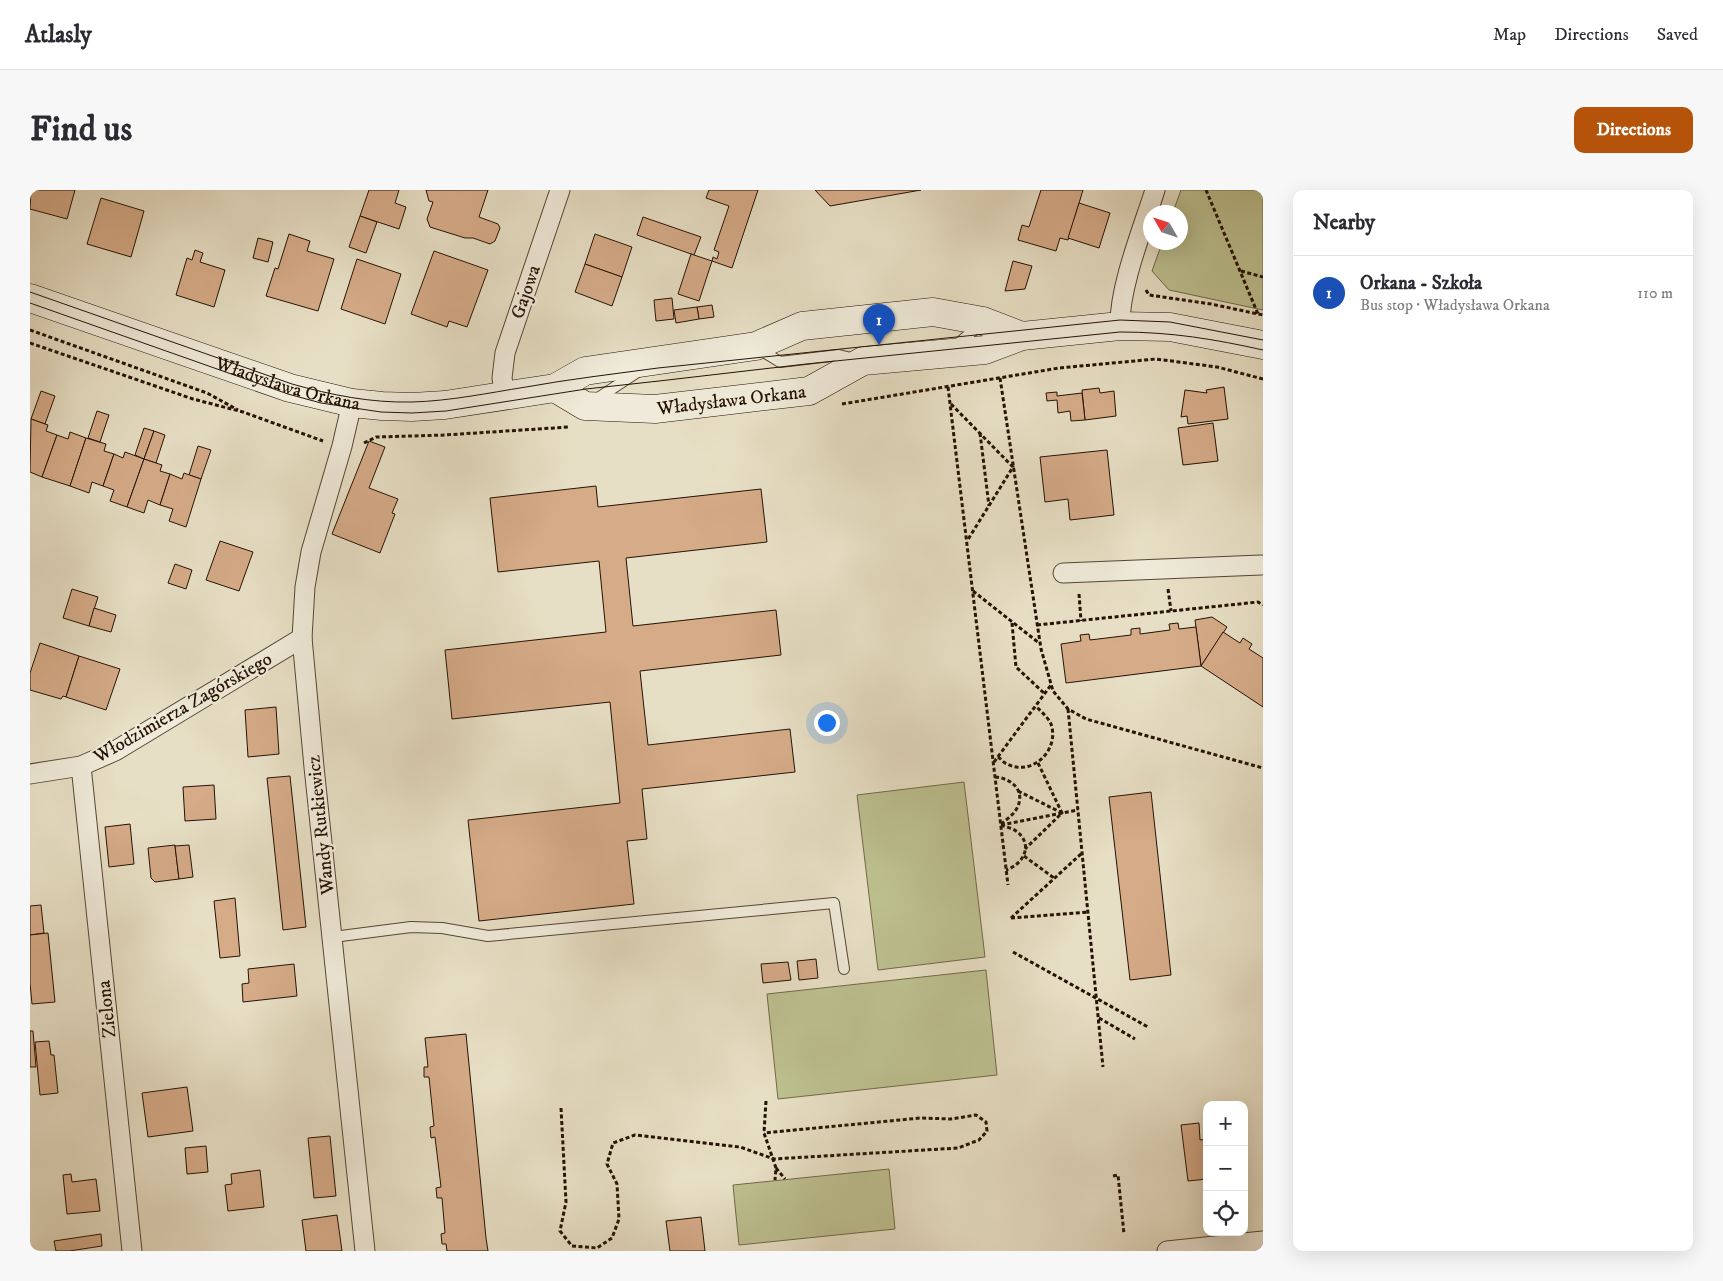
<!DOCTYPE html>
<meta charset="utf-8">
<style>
body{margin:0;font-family:"IM FELL DW Pica",serif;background:#f7f7f7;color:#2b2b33}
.controls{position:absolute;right:15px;bottom:15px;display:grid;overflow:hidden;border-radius:10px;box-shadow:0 5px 20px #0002}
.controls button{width:45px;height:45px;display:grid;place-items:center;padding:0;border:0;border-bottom:1px solid #e1e1e2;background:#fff;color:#2b2b33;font:25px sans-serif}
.compass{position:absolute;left:1113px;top:15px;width:45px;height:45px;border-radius:50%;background:#fff;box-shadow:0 5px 20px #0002;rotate:309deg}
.you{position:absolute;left:796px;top:532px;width:18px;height:18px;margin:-12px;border:4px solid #fff;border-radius:50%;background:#1a73e8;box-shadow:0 0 0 8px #1a73e833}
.badge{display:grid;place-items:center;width:32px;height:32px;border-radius:50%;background:#b45309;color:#fff;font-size:16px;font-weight:700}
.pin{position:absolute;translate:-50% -41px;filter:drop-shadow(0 1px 2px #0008)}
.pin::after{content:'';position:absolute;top:26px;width:18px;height:15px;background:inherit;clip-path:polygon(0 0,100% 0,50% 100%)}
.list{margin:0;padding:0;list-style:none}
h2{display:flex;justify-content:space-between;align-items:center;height:65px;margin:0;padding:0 20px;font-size:21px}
h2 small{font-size:16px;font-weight:400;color:#7c7c81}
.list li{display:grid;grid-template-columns:32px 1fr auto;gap:15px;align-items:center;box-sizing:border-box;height:75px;padding:0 20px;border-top:1px solid #e1e1e2}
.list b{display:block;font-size:19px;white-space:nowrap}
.list p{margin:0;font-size:16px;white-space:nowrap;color:#7c7c81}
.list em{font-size:16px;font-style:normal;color:#7c7c81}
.icon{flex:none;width:28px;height:28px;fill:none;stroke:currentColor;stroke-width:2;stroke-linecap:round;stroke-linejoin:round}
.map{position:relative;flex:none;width:1233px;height:1061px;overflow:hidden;border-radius:10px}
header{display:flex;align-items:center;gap:30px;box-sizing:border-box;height:70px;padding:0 25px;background:#fff;border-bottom:1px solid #e1e1e2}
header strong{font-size:24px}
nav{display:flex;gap:28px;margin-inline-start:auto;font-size:18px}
.intro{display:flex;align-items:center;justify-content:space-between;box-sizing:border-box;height:120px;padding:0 30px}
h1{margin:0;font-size:35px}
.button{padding:12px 22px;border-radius:10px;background:#b45309;color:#fff;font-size:18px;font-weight:700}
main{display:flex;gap:30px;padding:0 30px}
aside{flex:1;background:#fff;border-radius:10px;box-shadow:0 5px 20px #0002}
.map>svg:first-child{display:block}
.green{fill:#bdc090;stroke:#71694a}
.building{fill:#d5ab88;stroke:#251204}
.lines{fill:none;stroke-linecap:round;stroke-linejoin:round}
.lane-casing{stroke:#564534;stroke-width:12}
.street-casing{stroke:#564534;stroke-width:21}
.secondary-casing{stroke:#251204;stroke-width:29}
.path{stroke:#251204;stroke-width:3;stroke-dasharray:4 2.5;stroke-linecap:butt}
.lane{stroke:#efead9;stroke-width:10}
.street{stroke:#efead9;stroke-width:19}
.secondary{stroke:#efead9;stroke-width:28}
.tram{stroke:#251204;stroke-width:1}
.labels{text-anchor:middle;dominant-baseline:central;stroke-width:4.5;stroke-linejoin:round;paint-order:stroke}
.street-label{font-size:19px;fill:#251204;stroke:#efead9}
</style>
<header>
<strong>Atlasly</strong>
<nav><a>Map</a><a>Directions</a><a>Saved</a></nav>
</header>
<div class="intro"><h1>Find us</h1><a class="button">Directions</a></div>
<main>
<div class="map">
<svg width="1233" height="1061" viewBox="0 0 1233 1061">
<rect width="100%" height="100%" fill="#e7dfc5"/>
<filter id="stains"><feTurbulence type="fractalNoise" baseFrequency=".004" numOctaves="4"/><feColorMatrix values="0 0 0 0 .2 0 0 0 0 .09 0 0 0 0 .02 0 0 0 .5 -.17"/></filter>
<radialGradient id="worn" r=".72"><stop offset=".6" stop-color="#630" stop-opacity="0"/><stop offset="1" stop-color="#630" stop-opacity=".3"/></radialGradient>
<!-- green -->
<g class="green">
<path d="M1151,0H1233V120L1139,100L1122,81L1132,53L1150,52V22H1143Z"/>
<path d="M934,592L955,767L848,780L827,605Z"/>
<path d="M956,780L967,885L748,909L737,804Z"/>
<path d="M859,979L865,1039L709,1055L703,995Z"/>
</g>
<!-- building -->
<g class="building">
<path d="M1,0H45L37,29L0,19Z"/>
<path d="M339,0H369L365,13L376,17L369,39L330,26Z"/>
<path d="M396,0H458L449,27L468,34L470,38L465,51L460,54L443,48H435L400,37L397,29L403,12L399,11Z"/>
<path d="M679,0H728L702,78L682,71L683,67L687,69L689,62L684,60L699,16L676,8Z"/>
<path d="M785,0H891L800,16Z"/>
<path d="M1011,0H1053L1038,50L1030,48L1026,61L988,50L992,35L999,37Z"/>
<path d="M71,8L114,21L101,67L57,54Z"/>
<path d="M1049,13L1080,23L1069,58L1038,48Z"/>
<path d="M330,26L347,32L336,63L319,57Z"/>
<path d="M613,27L671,47L664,65L607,45Z"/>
<path d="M259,44L280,51L277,61L304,69L288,121L236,106L245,78L248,79Z"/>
<path d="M565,44L602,57L592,87L555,74Z"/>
<path d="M228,48L243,52L238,72L223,68Z"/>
<path d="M165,60L173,63L170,72L195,80L184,117L146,105L157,68L162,70Z"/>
<path d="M404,61L458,80L437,137L419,131L417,137L381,124Z"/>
<path d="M661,64L682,71L669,111L648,104Z"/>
<path d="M327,69L371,84L355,134L311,119Z"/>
<path d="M983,71L1002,76L995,99L975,101Z"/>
<path d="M555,74L592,87L582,116L545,102Z"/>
<path d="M642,108L644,129L626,131L624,110Z"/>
<path d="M682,115L684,127L669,129L667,117Z"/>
<path d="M667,117L669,129L646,133L644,120Z"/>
<path d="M1194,197L1198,229L1158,234L1157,226L1151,227L1155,200L1177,203L1176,200Z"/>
<path d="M1069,198L1070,203L1084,201L1086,226L1055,230L1052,200Z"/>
<path d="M11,201L25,206L15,234L1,229Z"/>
<path d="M1027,202V206L1052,203L1055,230L1041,231L1040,221L1028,223L1027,210L1017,211L1016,203Z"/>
<path d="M67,221L79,225L70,252L58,248Z"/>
<path d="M1,229L18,235L16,241L27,245L12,287L0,282Z"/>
<path d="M1183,233L1188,271L1153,275L1148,238Z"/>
<path d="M114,238L124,241L114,269L105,265Z"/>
<path d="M124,241L135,245L126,273L114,269Z"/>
<path d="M40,242L56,248L40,296L12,287L27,245L38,249Z"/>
<path d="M56,248L76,254L74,261L84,264L73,296L62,292L59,303L40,296Z"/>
<path d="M339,251L355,257L339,298L368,309L362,323L365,324L350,363L302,344Z"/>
<path d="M168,256L181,260L171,289L159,285Z"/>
<path d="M1077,260L1084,325L1040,330L1038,309L1015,312L1010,267Z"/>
<path d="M95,262L114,269L97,317L80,311L84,300L73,296L84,264L93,268Z"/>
<path d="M114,269L132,275L130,281L140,284L130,315L118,310L114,323L97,317Z"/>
<path d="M154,283L171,289L156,337L139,331L143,319L130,315L140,284L152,289Z"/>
<path d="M566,296L568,317L731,299L737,352L596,368L603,436L746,420L751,465L610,481L618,555L760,539L765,582L612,599L617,649L597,651L604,714L449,731L438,630L590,613L580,512L422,529L415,460L576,442L569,371L468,382L460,308Z"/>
<path d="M190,351L223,362L209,401L176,390Z"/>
<path d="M145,374L162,380L156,399L138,393Z"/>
<path d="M42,399L68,407L59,436L33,428Z"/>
<path d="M64,418L86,425L81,442L59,436Z"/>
<path d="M1182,427L1197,437L1171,476L1165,430Z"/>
<path d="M1148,433L1149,439L1166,437L1171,476L1036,493L1031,454L1051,451L1050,445L1059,444L1060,450L1101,445V439L1110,438V444L1140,440L1139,434Z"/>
<path d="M1193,442L1210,453L1213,448L1222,454L1219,459L1233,468V517L1171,476Z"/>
<path d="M10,453L49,466L36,507L33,506L31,509L0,500V483Z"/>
<path d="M49,466L90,479L76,520L36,507Z"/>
<path d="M246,517L249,564L218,567L215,520Z"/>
<path d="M260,586L276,737L253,740L237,588Z"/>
<path d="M184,595L186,629L155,631L153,597Z"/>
<path d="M1121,602L1141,785L1100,790L1079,607Z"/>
<path d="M100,634L104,674L79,677L75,637Z"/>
<path d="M145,655L149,689L125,692L121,688L118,658Z"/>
<path d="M159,655L163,687L149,689L145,656Z"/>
<path d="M205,708L210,766L190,768L184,711Z"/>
<path d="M11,715L14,743L0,745V716Z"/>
<path d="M18,743L25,812L2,814L0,793V745Z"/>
<path d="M786,769L788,788L769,790L767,771Z"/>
<path d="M758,772L761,790L733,793L731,774Z"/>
<path d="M264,774L267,806L213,812L212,794L219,793L218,779Z"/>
<path d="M0,841H3L6,877H0Z"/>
<path d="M436,844L456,1048L458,1061H417L416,1054H412L411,1044L415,1043L412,1008H407L406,998L411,997L405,947L401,948L400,937L404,936L399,887H394V877H398L395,848Z"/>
<path d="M19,851L21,865H24L28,903L10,905L5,852Z"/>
<path d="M157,897L163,941L118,947L112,903Z"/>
<path d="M1169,933L1170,950L1177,949V989L1158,991L1151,935Z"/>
<path d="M300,946L306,1006L284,1008L278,948Z"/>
<path d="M176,956L178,982L157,984L155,958Z"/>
<path d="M230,980L234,1017L198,1021L195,995L202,994L201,984Z"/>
<path d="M41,984L42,992L66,989L70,1021L37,1024L33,985Z"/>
<path d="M307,1025L312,1061H276L272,1030Z"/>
<path d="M671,1027L675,1061H640L636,1031Z"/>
<path d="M71,1044L72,1056L39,1061H26L24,1051Z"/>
</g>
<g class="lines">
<defs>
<g id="lane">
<path d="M924,157L951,134"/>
<path d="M729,159L750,172L809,165L825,169"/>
<path d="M565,210L609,181"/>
<path d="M303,747L381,737L412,738L458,746L804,713L814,779"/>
</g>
<g id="street">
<path d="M1090,136C1089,97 1113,38 1125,0"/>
<path d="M475,206L472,188L475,163L530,0"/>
<path d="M322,213L312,256L281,362L275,397L272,448L284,577L335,1061"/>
<path d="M1033,383L1231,375"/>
<path d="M51,576L102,1061"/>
<path d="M0,584L51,576L85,561L272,448"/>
<path d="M1137,1061L1233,1051"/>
</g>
<g id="secondary">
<path id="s1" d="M0,108L260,198L322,213L352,216L382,217L415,215L525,198L555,181L726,156L772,136L903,122L953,131L992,146"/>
<path id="s2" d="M525,198L555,216L625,219L779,201L833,171L955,160L992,146L1090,136L1140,137L1233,155"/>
</g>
</defs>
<!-- lane casing -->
<use href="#lane" class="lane-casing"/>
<!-- street casing -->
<use href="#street" class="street-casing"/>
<!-- secondary casing -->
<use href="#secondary" class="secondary-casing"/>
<!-- path -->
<g class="path">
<path d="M1176,0L1228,124"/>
<path d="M1211,81L1233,87"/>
<path d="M1116,100L1119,105L1181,114L1233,125"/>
<path d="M0,140L177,203L208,220"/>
<path d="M0,153L163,209L213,222L293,251"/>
<path d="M970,188L1011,459L1023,501L1038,519L1056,529L1233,578"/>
<path d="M918,197L978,695"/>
<path d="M812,214L1029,178L1126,169L1187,177L1233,189"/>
<path d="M921,214L983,277L937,351"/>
<path d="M950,243L959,316"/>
<path d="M334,253L346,247L415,245L539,237"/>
<path d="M1138,399L1141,421"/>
<path d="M943,401L1009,453"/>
<path d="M1049,404L1051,431"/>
<path d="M982,433L986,477L1015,504"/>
<path d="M1007,435L1228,412L1233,415"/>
<path d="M1038,519L1073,877"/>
<path d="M968,567C971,569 974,573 977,574C1002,587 1030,560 1021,534C1018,527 1011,522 1006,516"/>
<path d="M964,572L1021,495"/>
<path d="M1008,573L1032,623"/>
<path d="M965,587C980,588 995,599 988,616C985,624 977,629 971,634"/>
<path d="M988,601L1032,623L995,659"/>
<path d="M971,635L1048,620"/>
<path d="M971,635C976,637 982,638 986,641C1004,654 994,674 976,680"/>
<path d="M994,666L1024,688"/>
<path d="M981,728L1052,663"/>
<path d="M981,728L1058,722"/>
<path d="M983,762L1118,837"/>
<path d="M1069,828L1105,849"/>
<path d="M736,911L734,943L746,978L745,990"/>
<path d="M531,918L536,1012L530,1041L542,1056L567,1058L582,1048L589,1029L587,994L577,974L583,953L605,945L710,957L744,969L928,958L949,950L957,941L956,932L946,925L921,929L890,928L734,943"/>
<path d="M746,978L755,989"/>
<path d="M1083,986L1088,985L1094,1044"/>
</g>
<!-- lane -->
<use href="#lane" class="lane"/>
<!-- street -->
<use href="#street" class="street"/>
<!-- secondary -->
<use href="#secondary" class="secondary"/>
<!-- tram -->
<g class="tram">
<path d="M0,102L262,194C301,205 341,213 382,212C420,211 458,203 496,197C540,189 584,184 628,178L1090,130L1140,132L1233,150"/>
<path d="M0,113L258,204L291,213L351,222L382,223L416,221L556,199L629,191L776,174L1090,142C1141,142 1184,149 1233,160"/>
</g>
</g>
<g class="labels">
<!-- street labels -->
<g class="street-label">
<text transform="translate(496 102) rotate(-71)">Gajowa</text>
<text stroke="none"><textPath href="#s1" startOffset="272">Władysława Orkana</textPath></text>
<text stroke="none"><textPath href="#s2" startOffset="182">Władysława Orkana</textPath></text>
<text transform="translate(153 518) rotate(-30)">Włodzimierza Zagórskiego</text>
<text transform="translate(291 635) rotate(-96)">Wandy Rutkiewicz</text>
<text transform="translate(77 819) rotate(-96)">Zielona</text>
</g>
</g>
<rect width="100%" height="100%" filter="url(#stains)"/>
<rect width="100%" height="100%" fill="url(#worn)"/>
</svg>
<div class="controls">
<button>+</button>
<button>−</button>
<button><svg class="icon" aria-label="locate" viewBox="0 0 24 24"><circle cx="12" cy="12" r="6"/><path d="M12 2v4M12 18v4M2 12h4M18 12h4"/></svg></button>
</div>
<svg class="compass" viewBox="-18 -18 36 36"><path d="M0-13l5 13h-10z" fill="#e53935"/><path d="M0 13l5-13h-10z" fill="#7c7c81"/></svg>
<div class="you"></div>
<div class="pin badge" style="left:849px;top:155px;background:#1a4fb4">1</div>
</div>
<aside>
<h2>Nearby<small></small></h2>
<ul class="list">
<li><span class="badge" style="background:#1a4fb4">1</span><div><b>Orkana - Szkoła</b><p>Bus stop · Władysława Orkana</p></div><em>110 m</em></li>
</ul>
</aside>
</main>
